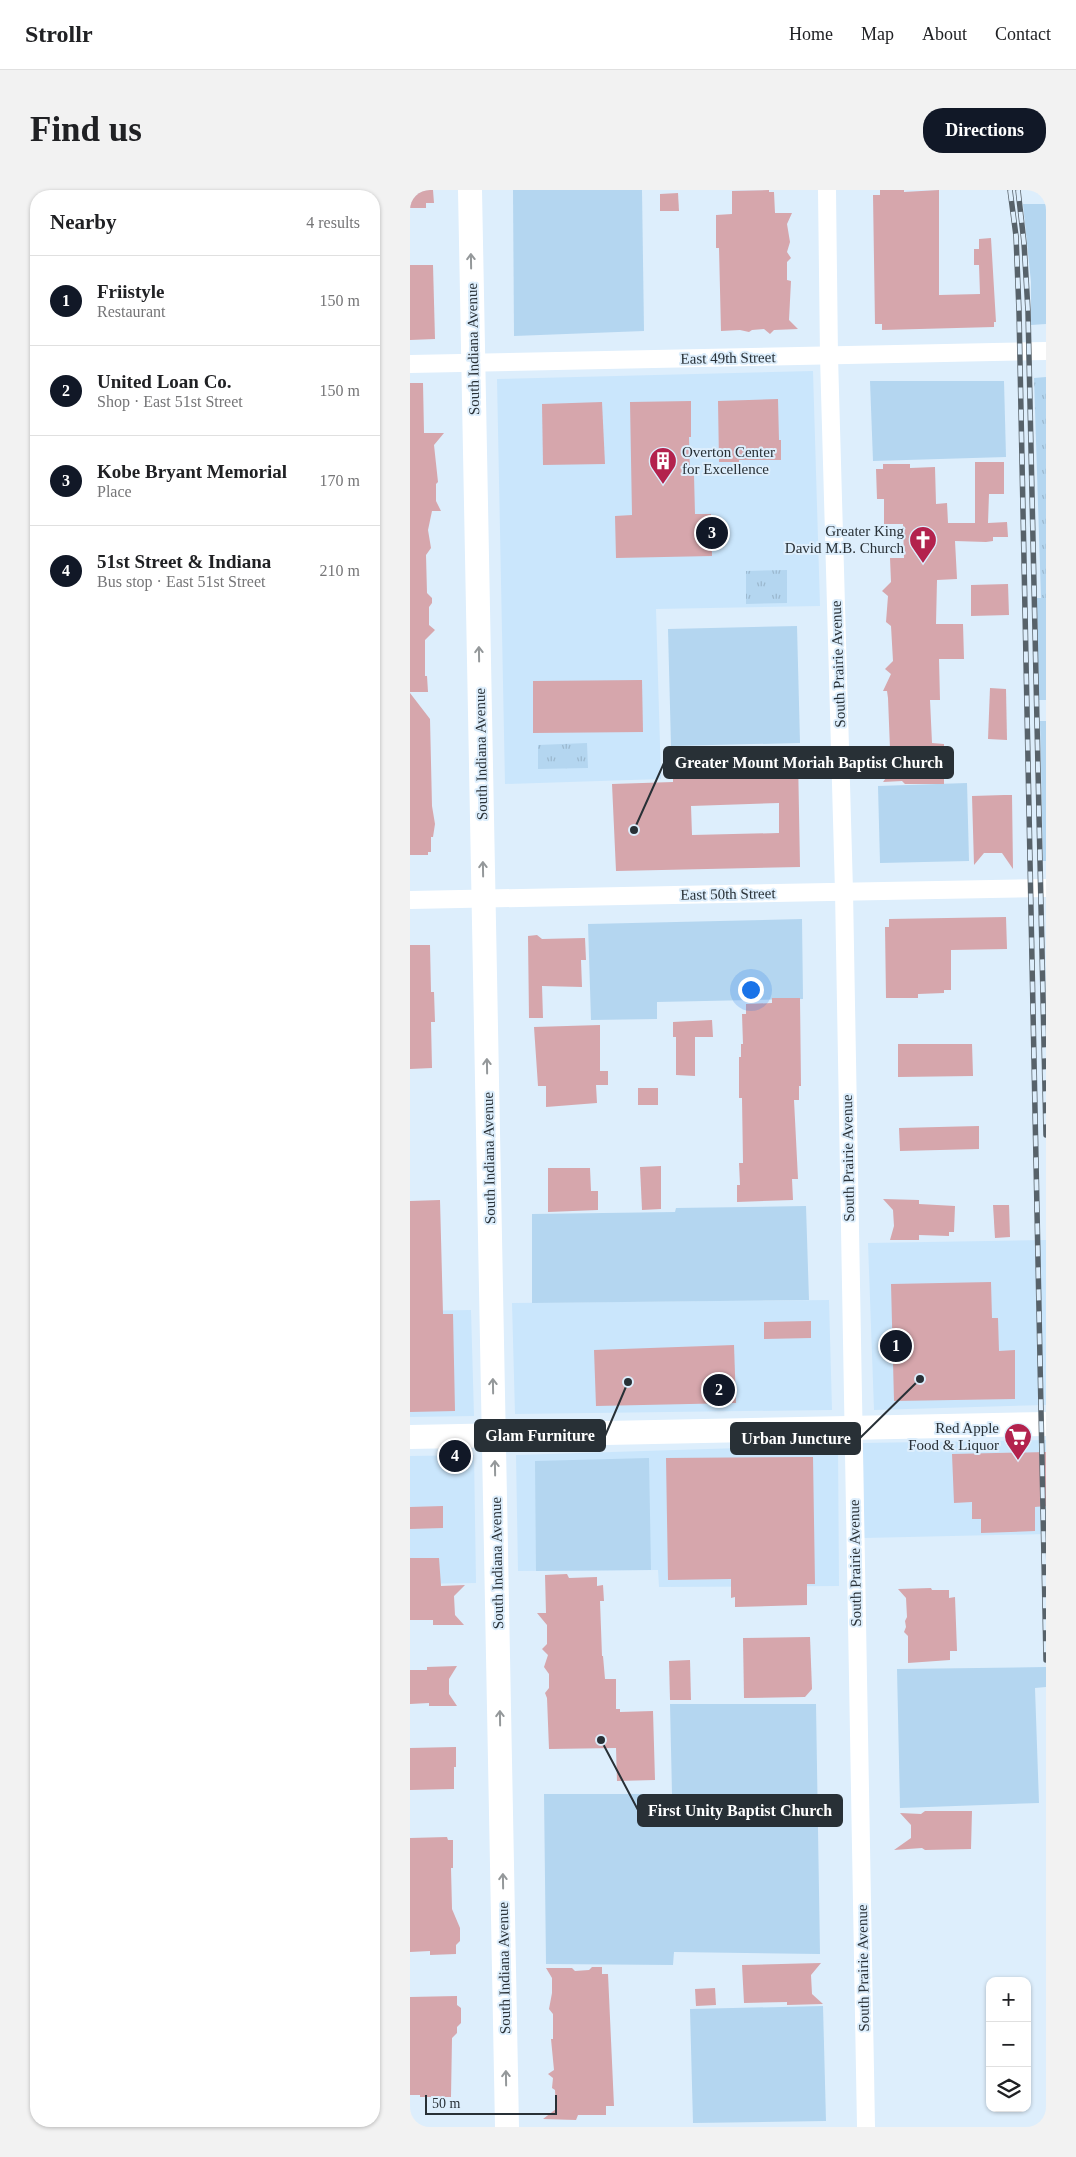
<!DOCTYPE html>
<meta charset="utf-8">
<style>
body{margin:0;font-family:Georgia,serif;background:#f2f2f2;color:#202124}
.controls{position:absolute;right:15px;bottom:15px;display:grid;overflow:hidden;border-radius:10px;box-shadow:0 1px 4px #0004}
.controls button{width:45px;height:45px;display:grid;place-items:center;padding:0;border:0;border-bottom:1px solid #e0e0e0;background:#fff;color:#202124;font:25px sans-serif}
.scale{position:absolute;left:15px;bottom:12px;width:132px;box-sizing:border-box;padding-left:5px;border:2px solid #283036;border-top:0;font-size:14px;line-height:18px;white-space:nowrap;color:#283036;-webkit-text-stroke:4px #ddeefc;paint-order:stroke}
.you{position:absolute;left:340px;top:799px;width:18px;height:18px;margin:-12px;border:4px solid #fff;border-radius:50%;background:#1a73e8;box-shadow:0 0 0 8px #1a73e833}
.badge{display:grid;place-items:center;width:32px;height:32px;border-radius:50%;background:#111827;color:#fff;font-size:16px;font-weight:700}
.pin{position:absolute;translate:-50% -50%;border:2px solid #fff;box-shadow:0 1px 5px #0006}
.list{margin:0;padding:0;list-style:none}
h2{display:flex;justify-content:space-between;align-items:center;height:65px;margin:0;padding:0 20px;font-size:21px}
h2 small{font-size:16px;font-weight:400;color:#757577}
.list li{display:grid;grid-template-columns:32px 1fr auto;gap:15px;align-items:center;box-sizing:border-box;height:90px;padding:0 20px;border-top:1px solid #e0e0e0}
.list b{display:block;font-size:19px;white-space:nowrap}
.list p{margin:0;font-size:16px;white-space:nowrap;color:#757577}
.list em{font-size:16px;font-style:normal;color:#757577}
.icon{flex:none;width:28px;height:28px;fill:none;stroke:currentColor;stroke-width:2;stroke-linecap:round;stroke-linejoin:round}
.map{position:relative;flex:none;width:636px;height:1937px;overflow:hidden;border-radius:20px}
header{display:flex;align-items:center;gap:30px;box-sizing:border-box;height:70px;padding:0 25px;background:#fff;border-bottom:1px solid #e0e0e0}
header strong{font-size:24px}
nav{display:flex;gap:28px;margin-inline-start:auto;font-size:18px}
.intro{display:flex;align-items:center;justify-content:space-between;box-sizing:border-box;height:120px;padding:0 30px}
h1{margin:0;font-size:35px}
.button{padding:12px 22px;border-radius:20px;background:#111827;color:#fff;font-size:18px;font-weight:700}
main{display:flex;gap:30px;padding:0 30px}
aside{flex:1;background:#fff;border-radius:20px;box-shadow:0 1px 4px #0004}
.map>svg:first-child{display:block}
.built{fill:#cae6fc}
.green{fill:#b4d6f0}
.park{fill:url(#park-tufts)}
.building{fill:#d6a6ac;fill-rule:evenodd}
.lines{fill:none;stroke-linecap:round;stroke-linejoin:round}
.street{stroke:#fff;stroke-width:18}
.secondary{stroke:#fff;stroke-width:24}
.rail-casing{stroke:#57626a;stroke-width:5.5}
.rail{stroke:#ddeefc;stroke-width:4;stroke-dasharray:11;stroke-linecap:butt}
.oneway{stroke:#94989a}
.labels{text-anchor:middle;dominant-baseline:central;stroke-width:4;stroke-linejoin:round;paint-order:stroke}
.street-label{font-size:15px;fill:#283036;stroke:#ddeefc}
.poi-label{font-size:15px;fill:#283036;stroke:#ddeefc;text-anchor:end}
.leader{fill:none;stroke:#283036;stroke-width:2}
.callout-dot{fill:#283036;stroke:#ddeefc;stroke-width:2}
.callout{fill:#283036;stroke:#283036;stroke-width:2}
.callout-label{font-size:16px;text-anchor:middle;font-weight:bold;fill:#fff}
</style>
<header>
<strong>Strollr</strong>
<nav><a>Home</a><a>Map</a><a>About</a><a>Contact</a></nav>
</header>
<div class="intro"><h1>Find us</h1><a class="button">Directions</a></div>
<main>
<aside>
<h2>Nearby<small>4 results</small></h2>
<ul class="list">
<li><span class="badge">1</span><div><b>Friistyle</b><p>Restaurant</p></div><em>150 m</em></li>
<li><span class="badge">2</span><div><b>United Loan Co.</b><p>Shop · East 51st Street</p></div><em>150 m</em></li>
<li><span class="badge">3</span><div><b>Kobe Bryant Memorial</b><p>Place</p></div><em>170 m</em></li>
<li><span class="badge">4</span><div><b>51st Street &amp; Indiana</b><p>Bus stop · East 51st Street</p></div><em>210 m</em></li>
</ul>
</aside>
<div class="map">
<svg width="636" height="1937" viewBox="0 0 636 1937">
<defs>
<pattern id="park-tufts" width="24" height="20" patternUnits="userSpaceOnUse" patternTransform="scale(1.25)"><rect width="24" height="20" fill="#b4d6f0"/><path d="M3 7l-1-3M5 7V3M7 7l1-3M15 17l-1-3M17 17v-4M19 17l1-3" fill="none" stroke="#9bb8ce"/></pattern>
</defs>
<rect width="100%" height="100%" fill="#ddeefc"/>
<!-- built -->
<g class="built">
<path d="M403,181L410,416L246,419L251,589L95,594L87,189Z"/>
<path d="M636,1050V1215L464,1220L458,1053Z"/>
<path d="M419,1110L422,1220L105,1224L102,1113Z"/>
<path d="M61,1120L64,1226L0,1227V1121Z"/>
<path d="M636,1250V1344L454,1348L453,1253Z"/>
<path d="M428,1255L429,1396L249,1397L248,1380L108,1381L106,1265Z"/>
<path d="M64,1265L66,1393L0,1394V1266Z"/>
</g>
<!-- green -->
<g class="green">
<path d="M103,0H232L234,141L104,146Z"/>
<path d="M613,14H636V134L621,135V92Z"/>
<path d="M460,191H594L596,267L463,271Z"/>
<path d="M627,408H636V510H629Z"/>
<path d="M387,436L390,553L261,556L258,439Z"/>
<path d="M630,531H636V671H633Z"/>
<path d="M557,593L559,671L470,673L468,596Z"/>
<path d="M392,729L393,809L247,812V829L181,830L178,734Z"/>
<path d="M396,1016L399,1110L122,1113V1024L265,1022L266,1018Z"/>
<path d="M239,1268L241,1380L126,1381L125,1271Z"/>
<path d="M636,1477V1497L625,1498L629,1613L490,1618L487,1479Z"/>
<path d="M260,1514H406L410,1764L264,1762L263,1775L136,1774L134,1604H262Z"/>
<path d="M413,1816L416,1931L283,1933L280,1819Z"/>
</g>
<!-- park -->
<g class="park">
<path d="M636,187V408H631L624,188Z"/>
<path d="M377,380V413L336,414V381Z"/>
<path d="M177,553L178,578L128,579V555Z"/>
</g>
<!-- building -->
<g class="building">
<path d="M0,0H23L24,13H16V18H0Z"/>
<path d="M359,0V2H364L365,23H382L377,34L380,52L377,62L381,68L377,72V90L381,91L379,130L388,139L364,140L360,144L354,139L342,140L339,142L330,140L311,141L309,58H306V25L322,24V1Z"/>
<path d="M470,0H494V2L529,0V105L570,104L569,75H564V59H569V49L581,48L586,132H584V137L472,140V134H465L463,5H470Z"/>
<path d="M268,3L269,21H250V4Z"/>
<path d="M0,75H23L25,149L0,150Z"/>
<path d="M0,193H13L14,243H34L24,255L28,292L26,294V311L31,321H22L18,340L21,358L16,365L17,403L22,408V413L19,417V435L25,440L15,450V486H17L18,502H0Z"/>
<path d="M368,209L369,250H371V270H329V272H309L308,211Z"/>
<path d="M281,211V247H279L280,285H284L285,324H301L302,366L206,368L205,326L222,325L220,212Z"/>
<path d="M192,212L195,274L133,275L132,214Z"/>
<path d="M565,272H594V304H579L578,333L597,332L598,347H583V351L576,352L545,351L547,389L527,390L526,434H553L554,469H529L530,510H520L522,553L534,554V563H544V584H534V594H495L492,591L473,592L481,581V568L476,562L480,559L478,508L477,501H473L481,484L475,479L483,471L481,436L476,432L478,406L472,401L481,392L480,368H494L493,334H474V309H467L466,279H473V274H500V278L525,277L526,314L537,313L538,333H565Z"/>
<path d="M598,394L599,425L561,426V395Z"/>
<path d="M232,490L233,542L123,543V491Z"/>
<path d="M580,498L596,499L597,550L578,549Z"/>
<path d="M0,503L20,529L22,616L25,634L23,647H21V662H18V665H0Z"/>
<path d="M388,567L390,677L206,681L202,594L263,592V582L371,578V568ZM369,613V643L282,645L281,616Z"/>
<path d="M594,605H602L603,679L592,663H574L564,675L562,606Z"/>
<path d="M596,727L597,759L541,760V800H534V803L508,804V808H476L475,737H479V729Z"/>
<path d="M127,745L132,749L175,748L176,770H171L172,797L132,796L133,828H119L118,746Z"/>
<path d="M0,755H20L21,802H24L25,832H21L22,878L0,879Z"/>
<path d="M362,808H390L391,896H389V910H384L388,989H382L383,1010L327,1012V995H330L329,973H333L332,908H329V867H331V854H333L332,824H336V814L362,813Z"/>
<path d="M302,830L303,847H285V886L266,885V847H263V832Z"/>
<path d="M190,835V881H198V895H186L187,913L136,917V896H128L124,837Z"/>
<path d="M488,854H562L563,886L488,887Z"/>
<rect x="228" y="898" width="20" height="17"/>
<path d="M569,936V959L490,961L489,938Z"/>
<path d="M251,976V1019L232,1020L230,977Z"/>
<path d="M138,978H180L181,1001H188V1020L138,1022Z"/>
<path d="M473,1009L509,1010V1014L545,1016L544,1042H539V1046L509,1045V1050H480L484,1036L483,1020Z"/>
<path d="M30,1010L33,1124H43L45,1221L0,1222V1011Z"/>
<path d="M583,1015H599L600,1047L585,1048Z"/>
<path d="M581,1092L582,1128H588L589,1161L605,1160V1209L484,1211L481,1094Z"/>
<path d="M401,1131V1148L354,1149V1132Z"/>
<path d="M324,1155L326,1213L186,1216L184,1160Z"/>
<path d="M636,1262V1316L625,1317V1341L571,1343V1329H562V1312L544,1313L542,1264Z"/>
<path d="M403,1267L405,1394H397V1415L325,1417V1407L321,1408V1389L258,1390L256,1268Z"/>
<path d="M33,1316V1338L0,1339V1317Z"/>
<path d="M0,1368H29L31,1396L55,1395L44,1406L45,1425L54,1435H23V1430H0Z"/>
<path d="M157,1384L159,1388L187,1387V1396L193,1395L194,1411H190L192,1466H193L195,1489H206V1519H210V1522L243,1521L245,1590L207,1591L206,1558L139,1559L137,1508L135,1503L139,1498V1484L134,1477L138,1465L132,1459L137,1454V1435L127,1423H136L135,1385Z"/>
<path d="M521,1398L522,1400H539V1408L545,1407L547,1461H540V1470L498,1473V1446L494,1442L496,1437L495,1431L497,1427L496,1408L488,1399Z"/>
<path d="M400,1447L402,1499L395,1507L334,1508L333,1448Z"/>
<path d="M280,1470L281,1510H260L259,1471Z"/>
<path d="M47,1476L39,1489V1504L47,1516H19V1513L0,1514V1480H17V1477Z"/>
<path d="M46,1557V1577H44V1599L0,1600V1558Z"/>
<path d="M515,1621H562L561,1659L515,1660L512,1658L484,1660L501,1648V1635L490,1623L511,1624Z"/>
<path d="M37,1647L38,1650H43V1678H41L42,1719L50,1738V1751L46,1755V1764L20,1765V1761L0,1762V1648Z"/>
<path d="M411,1773L401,1785L402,1804L413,1814L377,1815V1812L334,1813L332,1775Z"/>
<path d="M182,1777H192V1784H198L204,1916H196V1925H168L166,1930L133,1929L146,1919L145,1900L142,1898L143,1888L138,1884L144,1880L141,1849H143V1824L139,1819L142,1803V1788L136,1778H162L165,1781L179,1780Z"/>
<path d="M305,1798L306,1815L286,1816L285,1799Z"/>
<path d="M47,1806V1815L51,1818V1833L47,1837V1843L42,1848L41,1907H10V1905H0V1807Z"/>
</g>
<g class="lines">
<!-- street -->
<g class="street">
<path d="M417,0L419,166L434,701L456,1937"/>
<path d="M0,174L636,161"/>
<path d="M0,710L636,698"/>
</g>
<!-- secondary -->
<g class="secondary">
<path d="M60,0L97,1937"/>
<path d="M0,1247L636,1234"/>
</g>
<defs>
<g id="rail">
<path d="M600,0L606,46L609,121L636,1470"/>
<path d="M608,0L614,53L618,121L636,945"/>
</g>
</defs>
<!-- rail casing -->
<use href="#rail" class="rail-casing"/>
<!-- rail -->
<use href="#rail" class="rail"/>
</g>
<!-- one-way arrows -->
<defs><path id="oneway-shaft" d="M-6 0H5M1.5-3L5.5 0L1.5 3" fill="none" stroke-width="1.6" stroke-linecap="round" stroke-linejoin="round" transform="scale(1.25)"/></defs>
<g class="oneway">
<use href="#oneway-shaft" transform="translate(61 71) rotate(-91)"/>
<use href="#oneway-shaft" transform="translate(69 464) rotate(-91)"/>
<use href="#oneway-shaft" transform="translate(73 679) rotate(-91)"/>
<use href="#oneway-shaft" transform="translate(77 876) rotate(-91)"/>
<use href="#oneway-shaft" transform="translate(83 1196) rotate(-91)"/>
<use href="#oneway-shaft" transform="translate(85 1278) rotate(-91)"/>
<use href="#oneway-shaft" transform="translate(90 1528) rotate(-91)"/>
<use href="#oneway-shaft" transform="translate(93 1691) rotate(-91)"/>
<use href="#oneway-shaft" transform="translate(96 1888) rotate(-91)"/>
</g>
<!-- icons -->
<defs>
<symbol id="building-pin" viewBox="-11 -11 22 30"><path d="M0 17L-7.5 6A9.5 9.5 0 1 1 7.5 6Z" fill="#b3224d" stroke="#ddeefc"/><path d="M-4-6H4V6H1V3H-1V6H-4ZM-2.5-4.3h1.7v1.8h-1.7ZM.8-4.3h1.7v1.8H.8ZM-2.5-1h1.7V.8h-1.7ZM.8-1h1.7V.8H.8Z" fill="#fff"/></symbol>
<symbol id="church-pin" viewBox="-11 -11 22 30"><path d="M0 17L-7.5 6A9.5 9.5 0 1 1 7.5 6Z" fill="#b3224d" stroke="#ddeefc"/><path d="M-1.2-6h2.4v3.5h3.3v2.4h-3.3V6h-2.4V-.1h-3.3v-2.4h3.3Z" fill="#fff"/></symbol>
<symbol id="supermarket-pin" viewBox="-11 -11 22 30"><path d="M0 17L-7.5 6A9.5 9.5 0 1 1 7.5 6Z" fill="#b3224d" stroke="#ddeefc"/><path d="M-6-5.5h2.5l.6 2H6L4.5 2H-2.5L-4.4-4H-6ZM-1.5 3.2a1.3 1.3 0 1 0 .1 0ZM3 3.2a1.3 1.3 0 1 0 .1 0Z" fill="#fff"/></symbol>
</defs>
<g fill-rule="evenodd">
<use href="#building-pin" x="237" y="255" width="32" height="43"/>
<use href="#church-pin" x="497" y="334" width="32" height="43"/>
<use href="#supermarket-pin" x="592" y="1231" width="32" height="43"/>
</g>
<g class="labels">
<!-- street labels -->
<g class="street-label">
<text transform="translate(63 159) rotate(-91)">South Indiana Avenue</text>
<text transform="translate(318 168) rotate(-1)">East 49th Street</text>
<text transform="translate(428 474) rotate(-92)">South Prairie Avenue</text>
<text transform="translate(71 564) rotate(-91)">South Indiana Avenue</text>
<text transform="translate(318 704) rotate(-1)">East 50th Street</text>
<text transform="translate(79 968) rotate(-91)">South Indiana Avenue</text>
<text transform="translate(438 968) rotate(-91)">South Prairie Avenue</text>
<text transform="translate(87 1373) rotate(-91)">South Indiana Avenue</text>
<text transform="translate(445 1373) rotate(-91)">South Prairie Avenue</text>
<text transform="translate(94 1778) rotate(-91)">South Indiana Avenue</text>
<text transform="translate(453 1778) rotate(-91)">South Prairie Avenue</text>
</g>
<!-- poi labels -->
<g class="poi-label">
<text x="272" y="262" text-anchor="start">Overton Center<tspan x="272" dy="17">for Excellence</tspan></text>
<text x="494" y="341">Greater King<tspan x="494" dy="17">David M.B. Church</tspan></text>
<text x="589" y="1238">Red Apple<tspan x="589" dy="17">Food &amp; Liquor</tspan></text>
</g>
</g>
<!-- callouts -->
<path class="leader" d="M224 640L254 573M218 1192L195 1246M510 1189L450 1248M191 1550L228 1620"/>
<g class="callout-dot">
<circle cx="224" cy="640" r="5"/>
<circle cx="218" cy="1192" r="5"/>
<circle cx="510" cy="1189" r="5"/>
<circle cx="191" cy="1550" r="5"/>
</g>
<g class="callout">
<rect x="254" y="557" width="289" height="31" rx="5"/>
<rect x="65" y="1230" width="130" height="31" rx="5"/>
<rect x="321" y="1233" width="129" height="31" rx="5"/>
<rect x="228" y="1605" width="204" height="31" rx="5"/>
</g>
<g class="callout-label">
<text x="399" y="578">Greater Mount Moriah Baptist Church</text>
<text x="130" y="1251">Glam Furniture</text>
<text x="386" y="1254">Urban Juncture</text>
<text x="330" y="1626">First Unity Baptist Church</text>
</g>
</svg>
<div class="controls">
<button>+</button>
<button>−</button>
<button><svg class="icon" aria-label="layers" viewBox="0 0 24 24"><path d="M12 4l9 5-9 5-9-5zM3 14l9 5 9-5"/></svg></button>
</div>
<div class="scale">50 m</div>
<div class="you"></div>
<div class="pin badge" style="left:486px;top:1156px">1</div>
<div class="pin badge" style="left:309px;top:1200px">2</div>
<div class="pin badge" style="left:302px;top:343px">3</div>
<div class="pin badge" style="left:45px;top:1266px">4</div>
</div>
</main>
